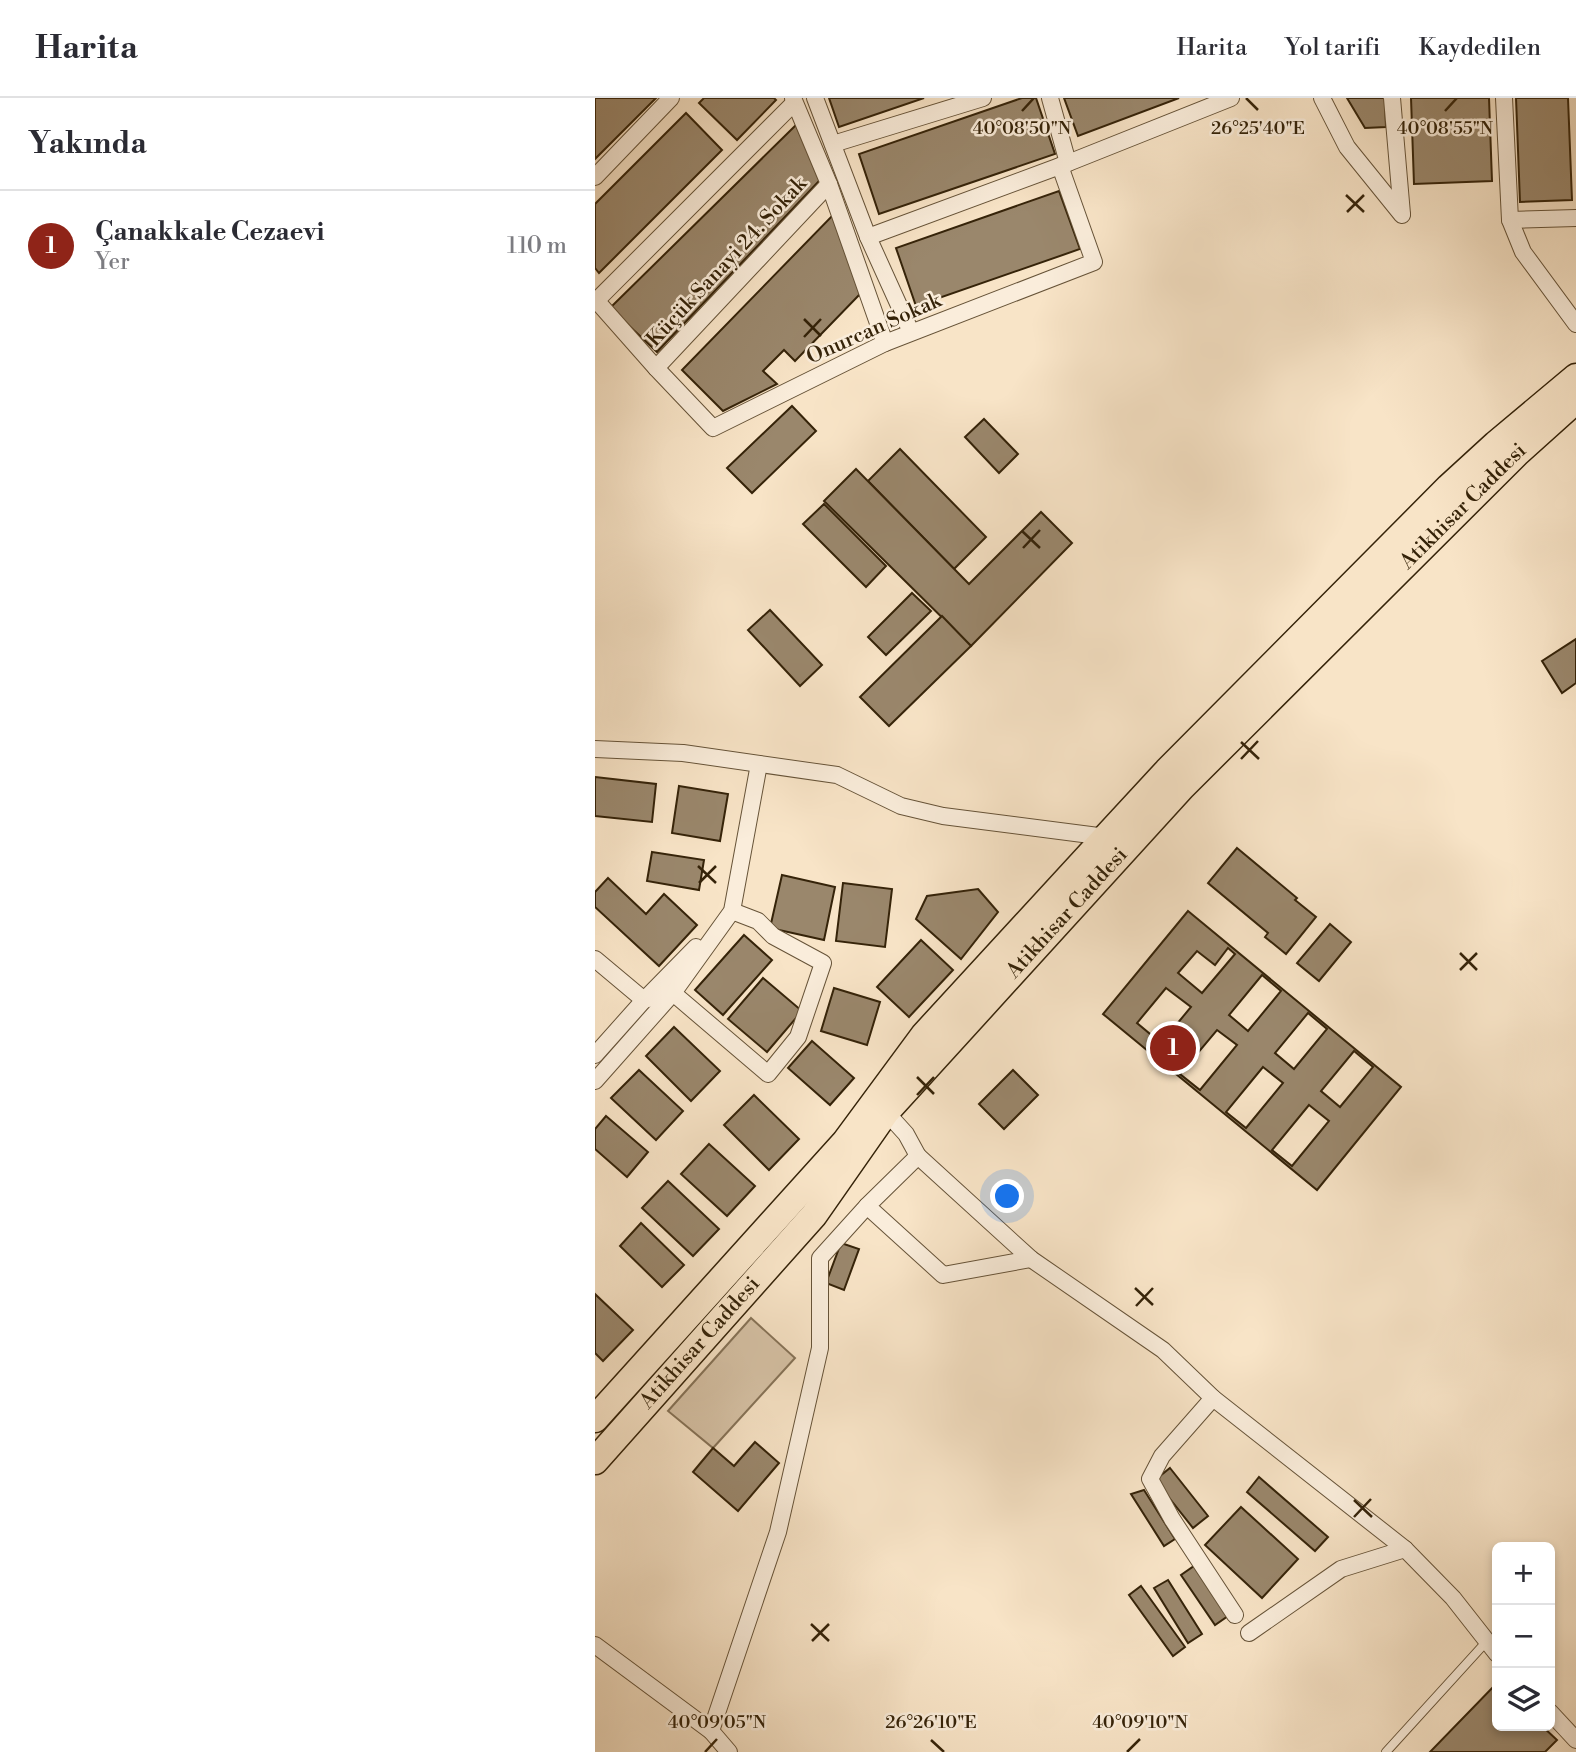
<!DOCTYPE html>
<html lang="tr">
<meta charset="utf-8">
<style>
body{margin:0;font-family:"Libre Bodoni",serif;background:#f2f2f3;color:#2b2b33}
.controls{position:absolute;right:21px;bottom:21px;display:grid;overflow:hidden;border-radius:10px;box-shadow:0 4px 10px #0003}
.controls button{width:63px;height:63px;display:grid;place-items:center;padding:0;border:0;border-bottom:2px solid #e1e1e2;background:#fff;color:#2b2b33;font:35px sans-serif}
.you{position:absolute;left:413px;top:1099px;width:24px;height:24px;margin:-18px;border:5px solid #fff;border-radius:50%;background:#1a73e8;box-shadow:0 0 0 10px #1a73e833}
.badge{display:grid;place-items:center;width:46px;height:46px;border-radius:50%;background:#8f2418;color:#fff;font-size:23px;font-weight:700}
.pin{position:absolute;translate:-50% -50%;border:4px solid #fff;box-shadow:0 2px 7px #0006}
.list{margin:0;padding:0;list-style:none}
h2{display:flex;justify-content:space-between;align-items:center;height:91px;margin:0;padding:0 28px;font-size:30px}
h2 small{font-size:23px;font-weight:400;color:#7c7c81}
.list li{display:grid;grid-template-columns:46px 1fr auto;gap:21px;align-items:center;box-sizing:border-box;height:112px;padding:0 28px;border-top:2px solid #e1e1e2}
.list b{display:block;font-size:26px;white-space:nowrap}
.list p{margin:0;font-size:23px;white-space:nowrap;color:#7c7c81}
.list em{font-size:23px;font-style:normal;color:#7c7c81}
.icon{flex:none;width:38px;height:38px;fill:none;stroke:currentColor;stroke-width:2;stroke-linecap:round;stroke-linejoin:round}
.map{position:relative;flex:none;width:981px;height:1654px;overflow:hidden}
header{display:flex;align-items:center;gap:42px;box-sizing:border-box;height:98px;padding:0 35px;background:#fff;border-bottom:2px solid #e1e1e2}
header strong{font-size:33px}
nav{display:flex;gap:38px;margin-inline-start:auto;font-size:24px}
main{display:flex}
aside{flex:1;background:#fff}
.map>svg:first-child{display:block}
.green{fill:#d7c3a7;stroke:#867358;stroke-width:2}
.building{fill:#9a876c;stroke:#352309;stroke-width:2;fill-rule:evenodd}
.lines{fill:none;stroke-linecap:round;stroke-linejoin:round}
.service-casing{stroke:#665338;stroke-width:10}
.minor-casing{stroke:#665338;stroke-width:18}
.trunk-casing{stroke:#352309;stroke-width:29}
.service{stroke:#faeddb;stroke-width:8}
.minor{stroke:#faeddb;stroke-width:16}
.trunk{stroke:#f8e4c7;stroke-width:26}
.ticks{fill:none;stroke:#352309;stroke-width:2.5}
.labels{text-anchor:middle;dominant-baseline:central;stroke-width:5;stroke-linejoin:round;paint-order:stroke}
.street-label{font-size:21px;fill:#352309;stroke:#faeddb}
.ticks-label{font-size:18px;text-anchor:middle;fill:#352309;stroke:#faeddb;stroke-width:5;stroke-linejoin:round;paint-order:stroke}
</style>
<header>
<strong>Harita</strong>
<nav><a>Harita</a><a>Yol tarifi</a><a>Kaydedilen</a></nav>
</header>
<main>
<aside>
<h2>Yakında<small></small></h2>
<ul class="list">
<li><span class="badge">1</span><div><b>Çanakkale Cezaevi</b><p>Yer</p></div><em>110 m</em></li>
</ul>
</aside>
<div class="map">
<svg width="981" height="1654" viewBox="0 0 981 1654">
<rect width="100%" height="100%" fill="#f8e4c7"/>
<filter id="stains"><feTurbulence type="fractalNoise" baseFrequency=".00286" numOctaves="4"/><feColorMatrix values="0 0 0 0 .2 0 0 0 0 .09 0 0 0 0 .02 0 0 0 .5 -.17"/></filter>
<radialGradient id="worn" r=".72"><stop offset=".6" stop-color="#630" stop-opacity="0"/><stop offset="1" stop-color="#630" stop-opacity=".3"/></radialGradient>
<!-- green -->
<path class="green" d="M156,1220L200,1260L118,1350L73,1313Z"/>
<!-- building -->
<g class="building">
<path d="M0,0H61L0,61Z"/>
<path d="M109,0H179L181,2L142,42L104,5Z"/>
<path d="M234,0H329L244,29Z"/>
<path d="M427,0H441L460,56L284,116L264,56Z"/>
<path d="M469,0H584L483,38Z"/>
<path d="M752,0H790L791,29L770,30Z"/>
<path d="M816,0H894L897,83L819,86Z"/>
<path d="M921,0H973L977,102L925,104Z"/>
<path d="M91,15L127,52L4,175L0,170V106Z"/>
<path d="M201,27L226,81L62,254L15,210Z"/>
<path d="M464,93L485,151L321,208L301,150Z"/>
<path d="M238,117L267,194L200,263L189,252L168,273L182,286L128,313L87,272Z"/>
<path d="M197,308L221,333L157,395L132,370Z"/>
<path d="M389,321L423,356L404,375L370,339Z"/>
<path d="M305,351L391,439L359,471L273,383Z"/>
<path d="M261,371L374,486L446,414L477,445L376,548L229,403Z"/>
<path d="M229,406L291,468L271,489L208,426Z"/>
<path d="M317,495L336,513L291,557L273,539Z"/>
<path d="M175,512L227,567L205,588L153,532Z"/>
<path d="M347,518L376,548L294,628L265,599Z"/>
<path d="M981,541V585L967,595L947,563Z"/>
<path d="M0,679L61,686L57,724L0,718Z"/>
<path d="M84,688L133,696L125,743L77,735Z"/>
<path d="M642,750L702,800L700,802L721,819L691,856L670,839L673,835L613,785Z"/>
<path d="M57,754L109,762L104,792L52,783Z"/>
<path d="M187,777L240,789L229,842L175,830Z"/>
<path d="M13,780L51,816L69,796L102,827L64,868L0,809V794Z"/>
<path d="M248,785L297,791L290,849L241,843Z"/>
<path d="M383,791L403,814L366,861L321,821L332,798Z"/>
<path d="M593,813L806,989L722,1092L508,916ZM633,850L640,856L607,895L583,875L602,853L620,867ZM667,877L686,893L653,933L634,917ZM571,890L596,909L566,945L542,925ZM713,915L732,931L699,971L680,955ZM622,932L642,947L605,992L585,976ZM759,953L778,969L745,1009L726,993ZM668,969L688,985L651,1030L631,1014ZM714,1007L734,1023L697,1068L677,1052Z"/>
<path d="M735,826L756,844L724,883L702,865Z"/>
<path d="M149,837L177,862L128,917L100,892Z"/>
<path d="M326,842L358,872L314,919L282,889Z"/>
<path d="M168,880L207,913L172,954L133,921Z"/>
<path d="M239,890L285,904L272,947L226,933Z"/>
<path d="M79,929L125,973L96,1003L51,958Z"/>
<path d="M217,943L259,980L235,1007L193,970Z"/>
<path d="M44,972L88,1013L61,1042L16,1000Z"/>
<path d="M418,972L443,997L409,1031L384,1006Z"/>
<path d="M159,997L204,1041L174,1072L129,1027Z"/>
<path d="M11,1018L53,1054L32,1079L0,1051V1031Z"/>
<path d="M114,1046L160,1088L132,1118L86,1076Z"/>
<path d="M73,1083L124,1131L98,1158L47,1110Z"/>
<path d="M46,1125L89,1167L67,1189L25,1148Z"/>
<path d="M246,1145L264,1151L249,1192L231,1185Z"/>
<path d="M0,1196L38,1232L8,1263L0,1255Z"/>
<path d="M160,1344L184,1365L143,1413L98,1374L118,1350L139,1368Z"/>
<path d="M575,1370L613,1418L598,1430L560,1382Z"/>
<path d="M664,1379L733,1439L720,1453L652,1394Z"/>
<path d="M549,1392L580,1441L569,1448L536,1396Z"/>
<path d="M646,1409L703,1461L667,1500L610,1447Z"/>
<path d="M599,1468L633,1518L620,1527L586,1477Z"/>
<path d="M573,1482L607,1536L593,1545L559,1490Z"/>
<path d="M546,1488L590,1549L578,1558L534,1497Z"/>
<path d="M902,1585V1628H947L962,1642L950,1654H835Z"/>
</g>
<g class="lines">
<defs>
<path id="service" d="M791,1654L892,1543"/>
<g id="minor">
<path d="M198,0L234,86L290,245"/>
<path d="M220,0L273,139L316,234"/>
<path d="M455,0L473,65"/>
<path d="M727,0L752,49L807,117"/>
<path d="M797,0L807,116"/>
<path d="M909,0L915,122L928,154L981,226"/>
<path d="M238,46L388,0"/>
<path d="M0,79L76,0"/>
<path d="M915,122L981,120"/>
<path d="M273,139L473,65L636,0"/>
<path d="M0,201L61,270L118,330L290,245L499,164L465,68"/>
<path d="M1,203L199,5"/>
<path d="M61,270L234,86"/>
<path d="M0,651L88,655L242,677L306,708L348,718L511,739"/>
<path d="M0,861L49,902L78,895L173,976L203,939L228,865L178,838L163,823L137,813"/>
<path d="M0,957L49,902L101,849"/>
<path d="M0,983L78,895L137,813L164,666"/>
<path d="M291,1014L311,1036L323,1058L272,1108L348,1177L436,1161"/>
<path d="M323,1058L436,1161L568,1252L618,1300L810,1451L858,1500L902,1556"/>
<path d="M618,1300L567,1358L555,1381L577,1421L640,1517"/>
<path d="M654,1535L746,1471L810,1451"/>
<path d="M0,1547L116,1633L134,1654"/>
<path d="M955,1614L981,1642"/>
<path d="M116,1633L183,1434L225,1250V1160L272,1108"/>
</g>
<g id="trunk">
<path d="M0,1321L250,1044L329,937L511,739L572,673L854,389L901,346L981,279"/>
<path id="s1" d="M0,1363L219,1117L291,1014L587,689L922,355L981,302"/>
</g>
</defs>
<!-- service casing -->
<use href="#service" class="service-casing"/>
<!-- minor casing -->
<use href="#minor" class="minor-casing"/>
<!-- trunk casing -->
<use href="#trunk" class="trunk-casing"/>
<!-- service -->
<use href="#service" class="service"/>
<!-- minor -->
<use href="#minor" class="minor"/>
<!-- trunk -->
<use href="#trunk" class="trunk"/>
</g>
<!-- ticks -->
<path class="ticks" d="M651,0L663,12M427,13L439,0M850,13L862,0M751,97L769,114M752,114L769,97M209,221L226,238M209,239L226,221M427,433L445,450M428,450L445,432M646,644L664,661M646,661L663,643M103,768L121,785M104,785L121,768M865,855L882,872M865,872L882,855M322,979L339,996M322,997L339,979M540,1190L558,1207M541,1208L558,1190M759,1402L777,1419M759,1419L776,1401M216,1526L234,1543M217,1543L234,1526M336,1642L349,1654M110,1654L122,1641M532,1654L545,1641"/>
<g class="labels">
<!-- street labels -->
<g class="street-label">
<text transform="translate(132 164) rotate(-47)">Küçük Sanayi 24. Sokak</text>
<text transform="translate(279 231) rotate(-24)">Onurcan Sokak</text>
<text stroke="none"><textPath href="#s1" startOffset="1292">Atikhisar Caddesi</textPath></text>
<text stroke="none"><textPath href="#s1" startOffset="724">Atikhisar Caddesi</textPath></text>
<text stroke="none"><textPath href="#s1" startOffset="158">Atikhisar Caddesi</textPath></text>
</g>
</g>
<g class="ticks-label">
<text x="663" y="36">26°25'40"E</text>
<text x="427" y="36">40°08'50"N</text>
<text x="850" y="36">40°08'55"N</text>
<text x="122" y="1630">40°09'05"N</text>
<text x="545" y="1630">40°09'10"N</text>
<text x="336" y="1630">26°26'10"E</text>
</g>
<rect width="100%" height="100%" filter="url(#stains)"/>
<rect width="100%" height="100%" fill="url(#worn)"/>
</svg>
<div class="controls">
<button>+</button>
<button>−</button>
<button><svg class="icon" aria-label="layers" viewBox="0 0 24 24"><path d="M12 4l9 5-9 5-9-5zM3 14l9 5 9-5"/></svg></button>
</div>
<div class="you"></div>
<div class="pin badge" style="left:578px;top:950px">1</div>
</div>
</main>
